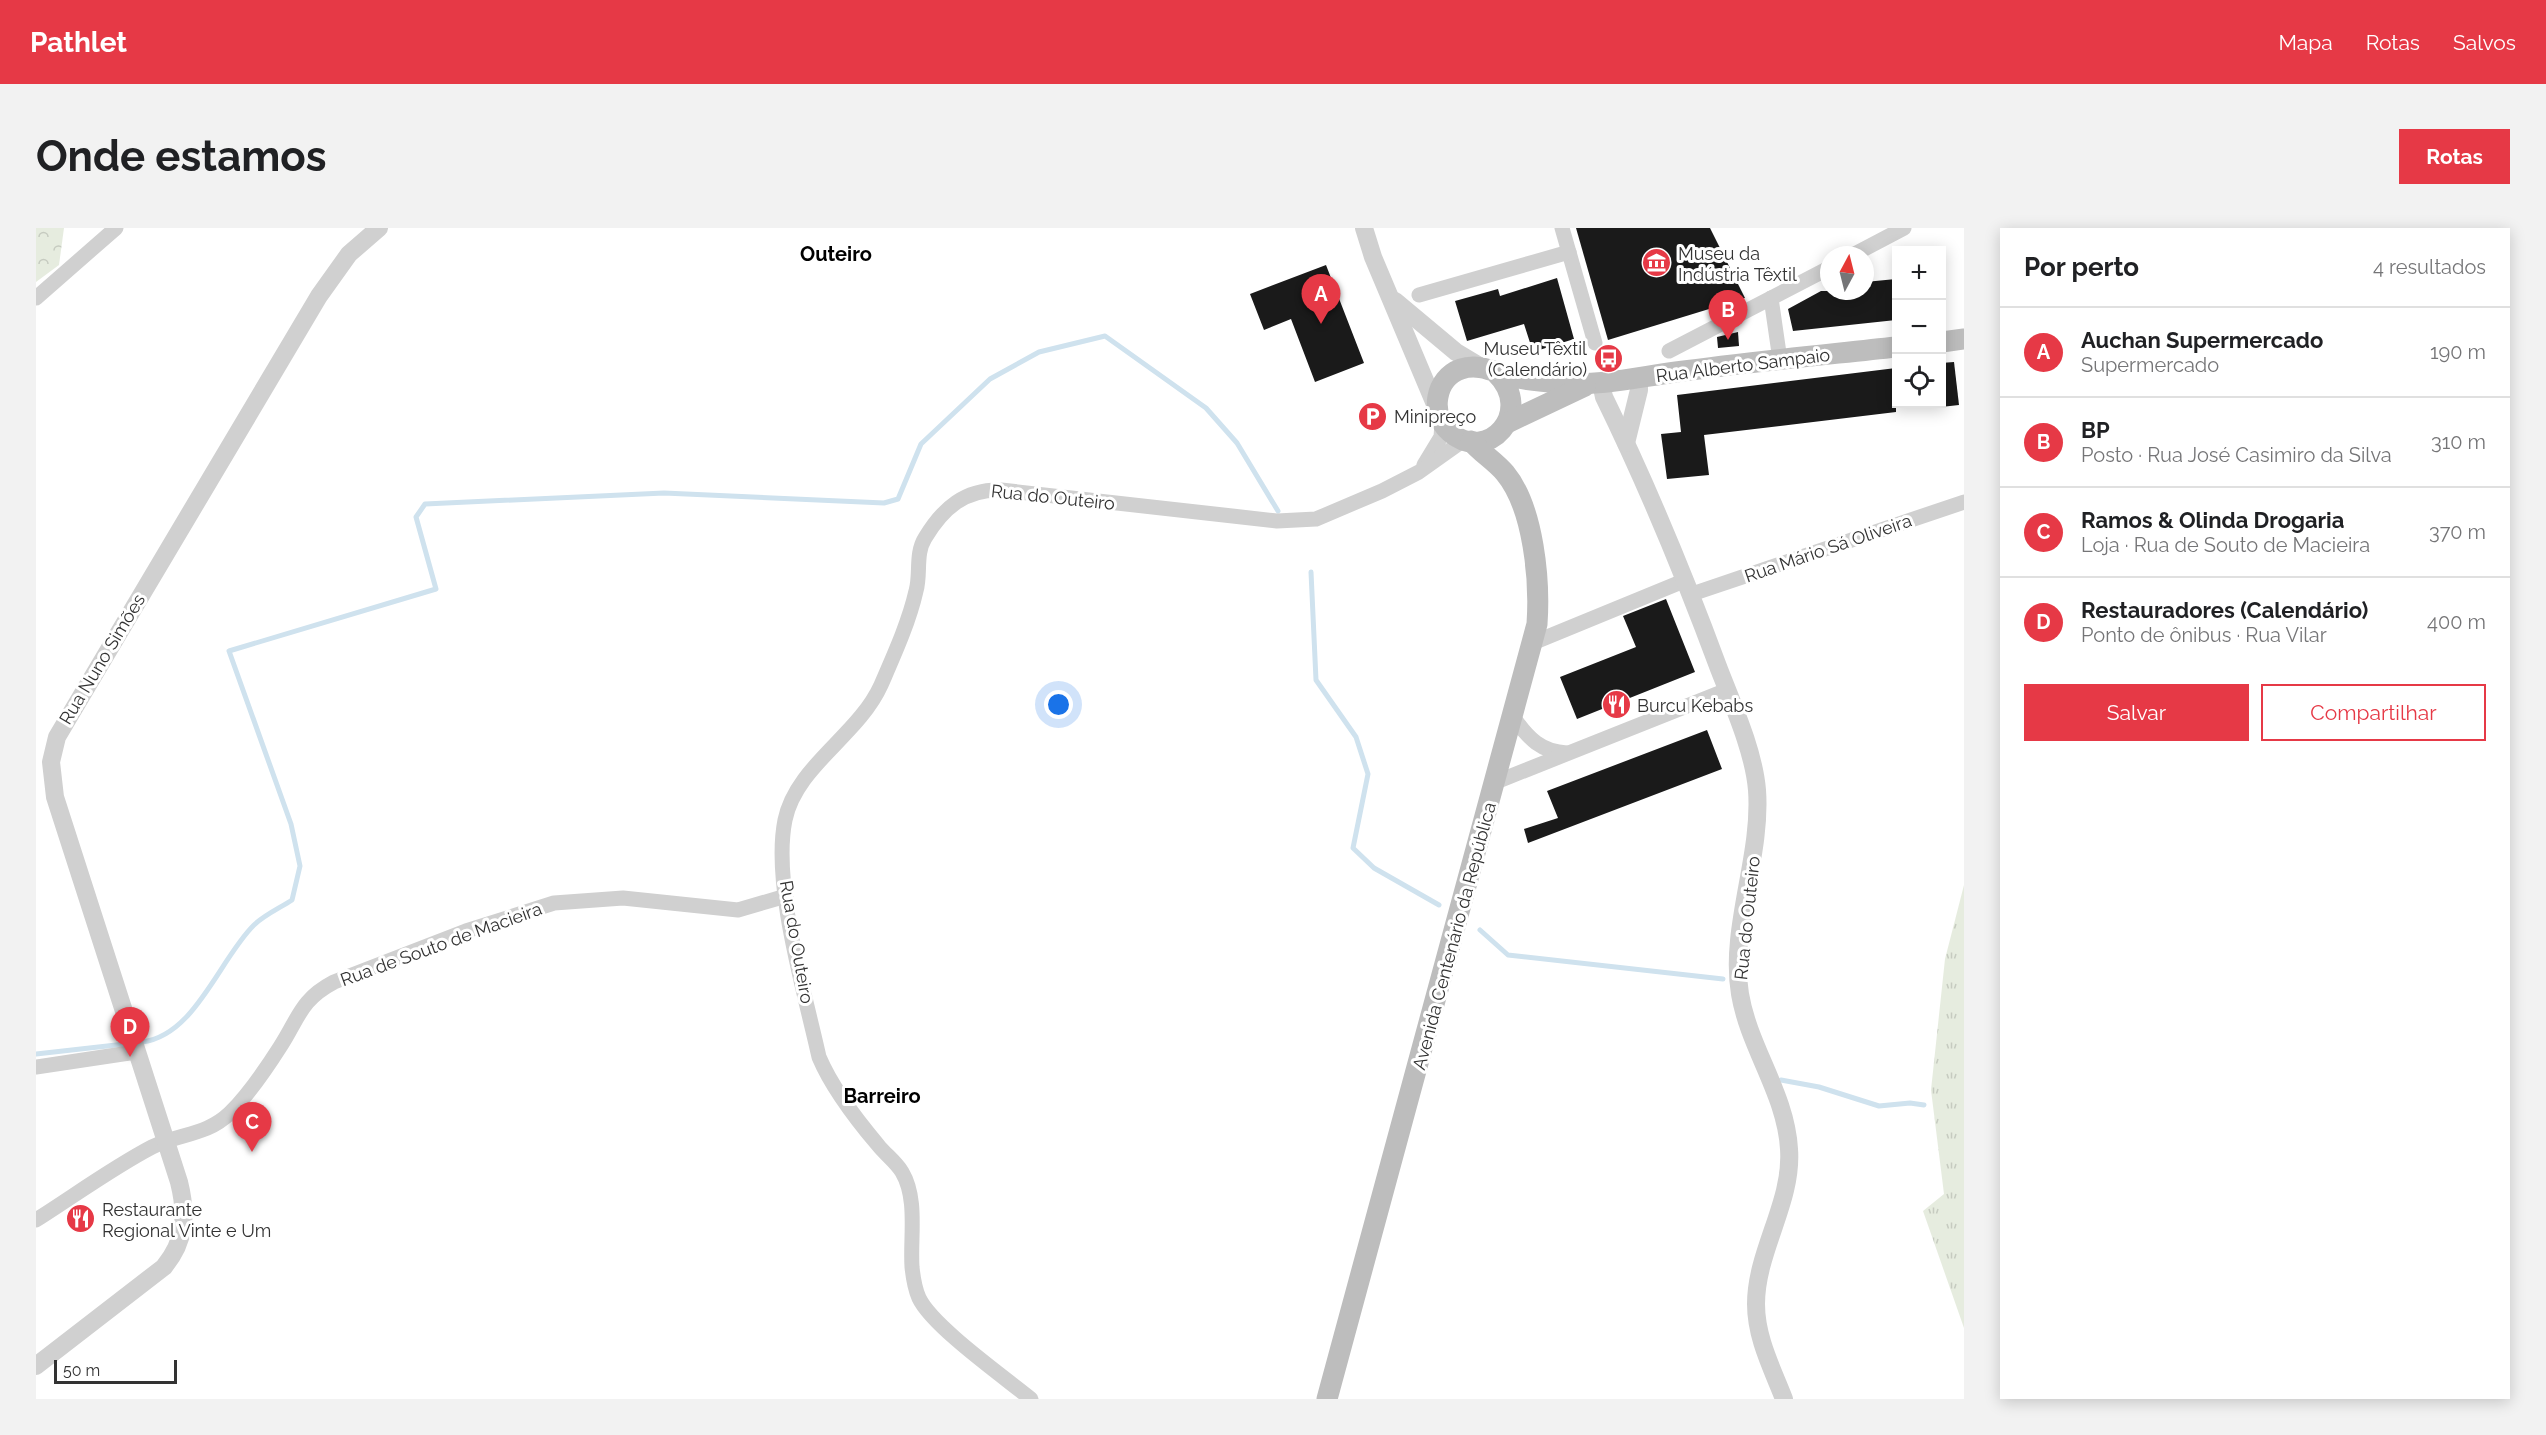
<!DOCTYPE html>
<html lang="pt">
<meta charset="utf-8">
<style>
body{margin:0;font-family:Raleway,sans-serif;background:#f2f2f2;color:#202124}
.controls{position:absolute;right:18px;top:18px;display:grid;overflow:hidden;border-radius:0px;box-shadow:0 3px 15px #0003}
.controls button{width:54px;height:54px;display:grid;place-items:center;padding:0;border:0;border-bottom:2px solid #e0e0e0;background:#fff;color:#202124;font:30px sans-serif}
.compass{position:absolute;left:1784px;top:18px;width:54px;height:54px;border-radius:50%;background:#fff;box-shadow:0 3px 15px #0003;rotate:7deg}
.scale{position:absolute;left:18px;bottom:15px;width:123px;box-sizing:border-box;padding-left:6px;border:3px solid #333;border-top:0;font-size:16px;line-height:21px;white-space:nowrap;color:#333;-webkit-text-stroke:4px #fff;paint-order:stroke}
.you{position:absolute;left:1023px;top:477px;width:21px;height:21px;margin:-15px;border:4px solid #fff;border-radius:50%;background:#1a73e8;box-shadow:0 0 0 9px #1a73e833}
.badge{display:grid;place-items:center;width:39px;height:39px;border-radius:50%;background:#e63946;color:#fff;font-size:20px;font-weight:700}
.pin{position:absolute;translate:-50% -50px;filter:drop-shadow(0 2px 3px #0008)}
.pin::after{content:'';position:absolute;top:32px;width:21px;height:18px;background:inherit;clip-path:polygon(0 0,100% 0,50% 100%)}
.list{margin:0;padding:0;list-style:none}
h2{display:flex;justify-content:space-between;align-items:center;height:78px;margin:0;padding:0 24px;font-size:26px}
h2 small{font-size:20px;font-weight:400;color:#757577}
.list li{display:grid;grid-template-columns:39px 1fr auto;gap:18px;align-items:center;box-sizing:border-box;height:90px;padding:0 24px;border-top:2px solid #e0e0e0}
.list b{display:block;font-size:22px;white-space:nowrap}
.list p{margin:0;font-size:20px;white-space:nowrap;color:#757577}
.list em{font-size:20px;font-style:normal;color:#757577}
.actions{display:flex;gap:12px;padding:18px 24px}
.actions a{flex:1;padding:14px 0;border:2px solid #e63946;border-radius:0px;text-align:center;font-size:21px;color:#e63946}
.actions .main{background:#e63946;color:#fff}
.icon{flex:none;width:33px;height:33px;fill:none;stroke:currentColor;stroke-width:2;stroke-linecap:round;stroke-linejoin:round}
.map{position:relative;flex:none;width:1928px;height:1171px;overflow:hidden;border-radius:0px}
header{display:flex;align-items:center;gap:36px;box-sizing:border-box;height:84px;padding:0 30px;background:#e63946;color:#fff}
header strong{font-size:28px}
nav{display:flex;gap:33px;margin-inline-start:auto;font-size:21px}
.intro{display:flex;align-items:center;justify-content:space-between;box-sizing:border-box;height:144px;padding:0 36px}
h1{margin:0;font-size:42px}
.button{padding:15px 27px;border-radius:0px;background:#e63946;color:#fff;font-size:21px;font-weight:700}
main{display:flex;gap:36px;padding:0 36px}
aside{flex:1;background:#fff;border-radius:0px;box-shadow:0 3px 15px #0003}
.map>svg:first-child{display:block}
.grass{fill:url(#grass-tufts)}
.forest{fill:url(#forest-crowns)}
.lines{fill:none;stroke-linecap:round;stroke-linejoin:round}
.stream{stroke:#cfe2ee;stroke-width:5}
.building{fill:#1a1a1a}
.minor{stroke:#d0d0d0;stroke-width:15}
.tertiary{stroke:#d0d0d0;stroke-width:18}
.secondary{stroke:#bdbdbd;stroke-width:21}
.labels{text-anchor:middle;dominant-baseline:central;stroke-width:6;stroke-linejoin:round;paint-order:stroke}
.poi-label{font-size:18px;fill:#333;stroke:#fff;text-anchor:start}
.street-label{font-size:18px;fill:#333;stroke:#fff}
.neighbourhood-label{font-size:20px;font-weight:bold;fill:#000;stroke:#fff}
</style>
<header>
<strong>Pathlet</strong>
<nav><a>Mapa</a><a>Rotas</a><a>Salvos</a></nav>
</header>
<div class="intro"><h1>Onde estamos</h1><a class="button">Rotas</a></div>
<main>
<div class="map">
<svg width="1928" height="1171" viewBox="0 0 1928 1171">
<defs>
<pattern id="grass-tufts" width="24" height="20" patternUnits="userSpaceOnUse" patternTransform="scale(1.5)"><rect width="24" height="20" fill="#e6ecdf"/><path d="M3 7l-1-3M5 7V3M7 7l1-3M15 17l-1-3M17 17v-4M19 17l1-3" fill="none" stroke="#c6cbc0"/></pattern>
<pattern id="forest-crowns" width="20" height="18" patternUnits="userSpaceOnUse" patternTransform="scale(1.5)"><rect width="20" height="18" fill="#e6ecdf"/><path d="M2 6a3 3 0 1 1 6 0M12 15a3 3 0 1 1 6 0" fill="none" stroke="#c6cbc0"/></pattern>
</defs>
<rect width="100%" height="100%" fill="#fff"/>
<!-- grass -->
<path class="grass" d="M1928,657V1100L1887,983L1908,966L1895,862L1909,731Z"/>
<!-- forest -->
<path class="forest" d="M0,0H28L23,37L0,54Z"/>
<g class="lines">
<!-- stream -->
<g class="stream">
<path d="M1275,344L1280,452L1320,509L1332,546L1317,620L1338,640L1403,677"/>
<path d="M1444,702L1472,727L1687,751"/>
<path d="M106,814C159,808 184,730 218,697C228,687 244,680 256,672L264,638L255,596L193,423L400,361L380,289L389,276L628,265L848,275L862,271L885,216L954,151L1003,124L1069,108L1170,180L1201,215L1242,283"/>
<path d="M0,826L89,816"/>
<path d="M1745,852L1783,859L1843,878L1874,875L1888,877"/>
</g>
</g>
<!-- building -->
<g class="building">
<path d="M1540,0H1674L1709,70L1572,112Z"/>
<path d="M1290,37L1328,135L1279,154L1255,91L1228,102L1214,66Z"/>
<path d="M1521,50L1538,111L1497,124L1488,96L1431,113L1419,73L1462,61L1464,68Z"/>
<path d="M1860,51V92L1757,103L1752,81L1785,63H1829V54Z"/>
<path d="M1702,104L1703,118L1682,120L1681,109Z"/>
<path d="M1918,134L1923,177L1905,179V135Z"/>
<path d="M1860,140V184L1668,207L1673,247L1631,251L1625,206L1645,204L1641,167Z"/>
<path d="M1630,371L1659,444L1541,491L1524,449L1600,419L1587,388Z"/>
<path d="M1671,502L1686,541L1492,615L1488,601L1522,590L1511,563Z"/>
</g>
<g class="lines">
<!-- minor -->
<g class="minor">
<path d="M1526,0L1559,115"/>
<path d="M1817,27L1868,0"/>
<path d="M1383,67L1533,24"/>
<path d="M0,70L80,0"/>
<path d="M1735,70L1744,132"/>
<path d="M1633,123L1793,40"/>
<path d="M1388,237L1405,209L1406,195"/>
<path d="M1656,366L1928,274"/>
<path d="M1499,414L1650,352"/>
<path d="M1478,490C1492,510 1505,524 1531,525"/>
<path d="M1460,554L1691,462"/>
<path d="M0,839L100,824"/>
<path d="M0,992C38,968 76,940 116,919C144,905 170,908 194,885C213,866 230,841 244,819C263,790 264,772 298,754L430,703L518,675L587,670L702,682L750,668"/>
<path d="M995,1171C968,1149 896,1098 883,1070C879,1061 877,1049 876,1039C874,1009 882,971 866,944C860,934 849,926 842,917C820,891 796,860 783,829C769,765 736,656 749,592C760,538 822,508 845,457C858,427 873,394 880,363C885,346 879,326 889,310C907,280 929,261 965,262L1241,293L1280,291L1346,263L1383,244L1428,212"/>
</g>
<!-- tertiary -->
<g class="tertiary">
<path d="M1328,0L1337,29L1401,181"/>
<path d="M1359,73L1420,124L1445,139"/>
<path d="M1565,155L1568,169C1611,257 1649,349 1683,441C1697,477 1718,524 1721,562C1726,629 1693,700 1704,766C1713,820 1750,866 1753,921C1757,974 1720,1023 1720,1076C1720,1110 1736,1140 1748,1171"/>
<path d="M1590,215L1603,162V150"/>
<path d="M0,1138L128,1039C150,1012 151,986 143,954L19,569L15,534L21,509L283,68L313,26L343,0"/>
</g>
<!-- secondary -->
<g class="secondary">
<path d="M1906,114L1928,111"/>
<path d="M1460,145C1500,184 1451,237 1414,204C1393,186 1399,150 1425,141C1445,134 1463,147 1482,150C1497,153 1512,154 1527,155C1565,158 1602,149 1640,144C1713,134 1787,127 1860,119"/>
<path d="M1471,195L1549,158"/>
<path d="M1291,1171L1501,396C1504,353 1498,280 1469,245C1459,233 1445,225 1435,213"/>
</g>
</g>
<!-- icons -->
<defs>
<symbol id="museum-disc" viewBox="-11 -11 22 22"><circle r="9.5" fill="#e63946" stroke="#fff"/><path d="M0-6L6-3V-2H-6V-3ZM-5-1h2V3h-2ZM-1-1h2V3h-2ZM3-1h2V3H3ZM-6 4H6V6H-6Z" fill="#fff"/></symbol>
<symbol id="bus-disc" viewBox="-11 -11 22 22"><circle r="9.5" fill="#e63946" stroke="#fff"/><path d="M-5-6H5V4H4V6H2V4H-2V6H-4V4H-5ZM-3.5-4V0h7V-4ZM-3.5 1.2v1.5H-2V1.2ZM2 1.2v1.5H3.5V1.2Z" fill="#fff"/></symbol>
<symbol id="parking-disc" viewBox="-11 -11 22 22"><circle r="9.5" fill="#e63946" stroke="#fff"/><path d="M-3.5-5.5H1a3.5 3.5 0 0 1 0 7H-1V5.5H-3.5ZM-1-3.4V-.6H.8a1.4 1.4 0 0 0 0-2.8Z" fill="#fff"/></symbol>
<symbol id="restaurant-disc" viewBox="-11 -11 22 22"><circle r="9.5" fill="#e63946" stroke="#fff"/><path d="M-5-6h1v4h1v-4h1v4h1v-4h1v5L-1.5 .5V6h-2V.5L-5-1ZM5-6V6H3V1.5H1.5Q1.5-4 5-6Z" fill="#fff"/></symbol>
</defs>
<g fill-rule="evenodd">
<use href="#museum-disc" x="1604" y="18" width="33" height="33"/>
<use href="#bus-disc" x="1556" y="114" width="33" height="33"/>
<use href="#parking-disc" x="1320" y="172" width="33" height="33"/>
<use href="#restaurant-disc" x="1564" y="460" width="33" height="33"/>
<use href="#restaurant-disc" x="28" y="974" width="33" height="33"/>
</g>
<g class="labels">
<!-- poi labels -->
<g class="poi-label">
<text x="1642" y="25">Museu da<tspan x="1642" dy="21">Indústria Têxtil</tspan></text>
<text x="1551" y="120" text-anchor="end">Museu Têxtil<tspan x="1551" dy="21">(Calendário)</tspan></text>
<text x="1358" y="188">Minipreço</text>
<text x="1601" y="477">Burcu Kebabs</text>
<text x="66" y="981">Restaurante<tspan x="66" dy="21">Regional Vinte e Um</tspan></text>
</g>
<!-- street labels -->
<g class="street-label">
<text transform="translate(1707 137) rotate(-7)">Rua Alberto Sampaio</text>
<text transform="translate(1017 269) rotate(6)">Rua do Outeiro</text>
<text transform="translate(1792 320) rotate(-19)">Rua Mário Sá Oliveira</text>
<text transform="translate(66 431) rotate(-59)">Rua Nuno Simões</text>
<text transform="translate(1711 690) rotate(-84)">Rua do Outeiro</text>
<text transform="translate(1418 708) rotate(-75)">Avenida Centenário da República</text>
<text transform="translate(761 714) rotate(80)">Rua do Outeiro</text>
<text transform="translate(405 716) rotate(-20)">Rua de Souto de Macieira</text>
</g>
<!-- neighbourhood labels -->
<g class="neighbourhood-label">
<text x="800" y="26">Outeiro</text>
<text x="846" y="868">Barreiro</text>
</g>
</g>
</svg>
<div class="controls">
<button>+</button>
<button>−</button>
<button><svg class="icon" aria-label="locate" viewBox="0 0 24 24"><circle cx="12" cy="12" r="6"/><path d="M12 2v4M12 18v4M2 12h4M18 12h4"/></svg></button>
</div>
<svg class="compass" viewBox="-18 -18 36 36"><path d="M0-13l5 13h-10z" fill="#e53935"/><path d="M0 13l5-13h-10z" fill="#757577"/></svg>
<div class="scale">50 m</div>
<div class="you"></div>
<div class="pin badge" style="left:1285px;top:96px">A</div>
<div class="pin badge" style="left:1692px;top:112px">B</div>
<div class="pin badge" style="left:216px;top:924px">C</div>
<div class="pin badge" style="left:94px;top:829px">D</div>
</div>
<aside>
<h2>Por perto<small>4 resultados</small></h2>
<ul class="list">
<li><span class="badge">A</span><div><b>Auchan Supermercado</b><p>Supermercado</p></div><em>190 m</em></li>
<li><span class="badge">B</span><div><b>BP</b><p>Posto · Rua José Casimiro da Silva</p></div><em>310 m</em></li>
<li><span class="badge">C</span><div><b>Ramos &amp; Olinda Drogaria</b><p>Loja · Rua de Souto de Macieira</p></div><em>370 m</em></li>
<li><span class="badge">D</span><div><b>Restauradores (Calendário)</b><p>Ponto de ônibus · Rua Vilar</p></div><em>400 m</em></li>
</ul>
<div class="actions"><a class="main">Salvar</a><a>Compartilhar</a></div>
</aside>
</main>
